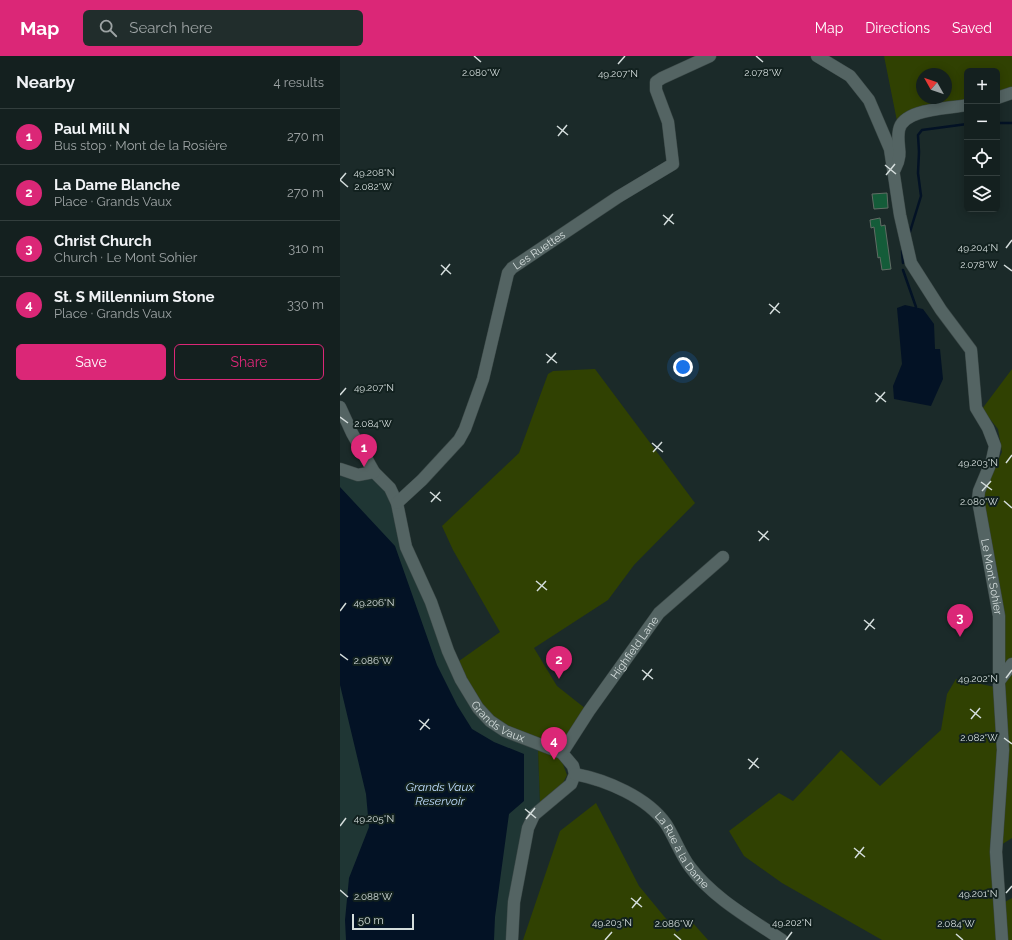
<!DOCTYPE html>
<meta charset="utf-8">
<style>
body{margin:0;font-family:Raleway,sans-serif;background:#212d2c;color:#f1f3f6}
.controls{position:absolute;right:12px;top:12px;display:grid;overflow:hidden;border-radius:6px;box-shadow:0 2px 10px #0003}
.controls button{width:36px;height:36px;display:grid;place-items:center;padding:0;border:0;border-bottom:1px solid #333e3d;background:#14201f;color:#f1f3f6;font:20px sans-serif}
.compass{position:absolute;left:576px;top:12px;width:36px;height:36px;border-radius:50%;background:#14201f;box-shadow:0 2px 10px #0003;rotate:310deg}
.scale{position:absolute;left:12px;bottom:10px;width:62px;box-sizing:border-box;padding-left:4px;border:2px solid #d4dddc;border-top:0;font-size:11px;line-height:14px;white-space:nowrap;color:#d4dddc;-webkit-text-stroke:3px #12211f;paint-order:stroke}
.you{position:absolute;left:343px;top:311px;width:14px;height:14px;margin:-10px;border:3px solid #fff;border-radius:50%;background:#1a73e8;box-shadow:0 0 0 6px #1a73e833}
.badge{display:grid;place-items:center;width:26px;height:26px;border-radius:50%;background:#db2777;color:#fff;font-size:13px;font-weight:700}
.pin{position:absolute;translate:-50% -33px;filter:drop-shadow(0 1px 2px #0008)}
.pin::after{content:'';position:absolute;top:21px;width:14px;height:12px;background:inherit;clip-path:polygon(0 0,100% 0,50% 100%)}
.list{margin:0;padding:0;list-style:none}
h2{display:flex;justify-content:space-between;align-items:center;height:52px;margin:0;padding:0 16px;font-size:17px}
h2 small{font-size:13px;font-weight:400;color:#9da3a4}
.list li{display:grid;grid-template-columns:26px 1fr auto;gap:12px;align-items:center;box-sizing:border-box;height:56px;padding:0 16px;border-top:1px solid #333e3d}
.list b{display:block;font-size:15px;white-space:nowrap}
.list p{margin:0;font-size:13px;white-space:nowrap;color:#9da3a4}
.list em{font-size:13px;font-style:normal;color:#9da3a4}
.actions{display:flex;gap:8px;padding:12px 16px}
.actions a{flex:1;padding:9px 0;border:1px solid #db2777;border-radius:6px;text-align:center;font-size:14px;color:#db2777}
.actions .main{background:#db2777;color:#fff}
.icon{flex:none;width:22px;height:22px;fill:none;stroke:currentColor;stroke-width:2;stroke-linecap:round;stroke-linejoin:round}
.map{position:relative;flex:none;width:672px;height:884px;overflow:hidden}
header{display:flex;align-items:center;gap:24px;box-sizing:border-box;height:56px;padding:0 20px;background:#db2777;color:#fff}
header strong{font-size:19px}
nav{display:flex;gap:22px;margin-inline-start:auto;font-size:14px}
.search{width:280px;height:36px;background:#212d2c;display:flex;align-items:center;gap:10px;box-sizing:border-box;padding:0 14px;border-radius:6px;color:#9da3a4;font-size:15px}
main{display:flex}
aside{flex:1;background:#14201f}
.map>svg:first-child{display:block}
.built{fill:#1f3634}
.green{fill:#304102;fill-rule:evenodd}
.water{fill:#031225}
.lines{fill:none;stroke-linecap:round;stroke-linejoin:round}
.stream{stroke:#031225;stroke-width:2.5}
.building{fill:#145c39;stroke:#616d65}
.minor-casing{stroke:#3b4847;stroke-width:13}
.minor{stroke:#546463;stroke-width:12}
.ticks{fill:none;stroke:#d4dddc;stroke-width:1.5}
.labels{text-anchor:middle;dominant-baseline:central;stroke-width:4;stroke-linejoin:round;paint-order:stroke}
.street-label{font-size:11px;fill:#d4dddc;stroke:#12211f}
.water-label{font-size:12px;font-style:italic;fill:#bedcfe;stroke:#12211f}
.ticks-label{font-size:10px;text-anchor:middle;fill:#d4dddc;stroke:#12211f;stroke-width:4;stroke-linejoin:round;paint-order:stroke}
</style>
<header>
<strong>Map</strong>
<div class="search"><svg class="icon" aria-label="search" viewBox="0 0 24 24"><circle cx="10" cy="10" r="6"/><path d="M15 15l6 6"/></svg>Search here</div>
<nav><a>Map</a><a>Directions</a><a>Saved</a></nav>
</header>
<main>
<aside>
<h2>Nearby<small>4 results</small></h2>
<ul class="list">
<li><span class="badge">1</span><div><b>Paul Mill N</b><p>Bus stop · Mont de la Rosière</p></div><em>270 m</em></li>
<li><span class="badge">2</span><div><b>La Dame Blanche</b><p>Place · Grands Vaux</p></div><em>270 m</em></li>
<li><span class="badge">3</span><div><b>Christ Church</b><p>Church · Le Mont Sohier</p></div><em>310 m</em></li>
<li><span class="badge">4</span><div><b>St. S Millennium Stone</b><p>Place · Grands Vaux</p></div><em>330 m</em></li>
</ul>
<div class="actions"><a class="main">Save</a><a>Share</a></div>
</aside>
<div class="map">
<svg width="672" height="884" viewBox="0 0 672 884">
<rect width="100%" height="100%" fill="#1b2a29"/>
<!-- built -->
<path class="built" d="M0,416L29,420L37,423L49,437L113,614L198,693L200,747L168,884H0Z"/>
<!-- green -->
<g class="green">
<path d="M544,0H672V33L657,38V15H627V45L570,54L557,65ZM582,18H606V42H582Z"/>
<path d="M255,313L355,447L294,509L268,544L194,592L217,630L246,653L228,681C223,682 218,684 213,684C191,685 161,671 147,656C134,642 127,621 119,605L160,576L113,494L102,470L179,397L208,318L213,315Z"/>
<path d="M672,313V602L664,612L660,531L644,458L643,439L662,396L658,373L642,353Z"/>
<path d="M672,616V782L661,789L663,627Z"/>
<path d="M616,623L655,631L659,699L657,884H542L442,827L404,800L389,775L439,737L453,745L501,694L540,730L601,674L607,638Z"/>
<path d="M198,693L221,703L227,719L223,727L200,747Z"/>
<path d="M256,747L299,830L337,876L352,866L368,884H183L220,775Z"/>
<path d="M672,842V884H668L663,847Z"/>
</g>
<!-- water -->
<g class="water">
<path d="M565,249L583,253L594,268L595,293H600L603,323L591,350L554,343L553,330L562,308L557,252Z"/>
<path d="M0,431L55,490L97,609L117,649L132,673L154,686L184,698V745L169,758L155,861L154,884H6L5,864L9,822L29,771L26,738L0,629Z"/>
</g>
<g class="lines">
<!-- stream -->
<g class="stream">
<path d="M657,67H672"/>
<path d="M569,179L581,140L578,117L579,96L578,79L582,74L627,68"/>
<path d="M562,195L563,207"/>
<path d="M563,214L576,251"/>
</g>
</g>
<!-- building -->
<g class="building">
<path d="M547,137L548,152L534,153L532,138Z"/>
<path d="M540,162L541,170L545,169L551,213L542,214L540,201L538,202L534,171L531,172L530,164Z"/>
</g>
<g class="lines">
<defs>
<g id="minor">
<path id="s1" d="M477,0L510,20L529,44L550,93L560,159L571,207L601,254L631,294L636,352L648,372L655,390L652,404L639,435L638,444L659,560V628L663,694L656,796L662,884"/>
<path d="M657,42L672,37"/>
<path d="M555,113C564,96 556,90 559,74C563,52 609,53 627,49"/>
<path id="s2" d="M0,351L12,377L34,416L50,432L57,447L66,491L91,546L108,595L121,624L138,652L150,665L165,675L222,697L233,710L235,718L231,728L194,759L188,772L174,846L172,884"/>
<path d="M0,413L18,419L34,416"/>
<path id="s3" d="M57,447L82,424L119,384L125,373L143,323L168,217L172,212L278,141L333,108L328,66L316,34V26L322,22L370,0"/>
<path d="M659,625L672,608"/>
<path id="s4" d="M222,697L249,655L319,557L383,501"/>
<path id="s5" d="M235,718C266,724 307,741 326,768C335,782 340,798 350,811C373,842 411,863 442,884"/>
</g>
</defs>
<!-- minor casing -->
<use href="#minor" class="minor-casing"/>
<!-- minor -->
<use href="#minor" class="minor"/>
</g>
<!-- ticks -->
<path class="ticks" d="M134,0L141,6M416,0L423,6M278,8L285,0M217,70L228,79M218,80L227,69M545,109L556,118M546,119L555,108M0,124L8,131M0,124L6,117M323,159L334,168M324,169L333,158M666,192L672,184M101,209L111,218M664,209L672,215M101,219L110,208M429,248L440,257M430,258L439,247M206,298L217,307M207,307L216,297M535,337L546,346M0,339L6,332M536,346L545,336M0,361L8,367M312,387L323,396M313,396L322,386M666,407L672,399M641,426L652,434M642,435L651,425M90,436L101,445M664,445L672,452M91,446L100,436M418,475L429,484M419,485L428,475M196,525L207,534M197,535L206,525M0,555L6,547M524,564L535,573M525,574L534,563M0,598L8,604M302,614L313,623M666,622L672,614M303,624L312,613M630,653L641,662M631,663L640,652M79,664L90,673M80,674L89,663M664,682L672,688M408,703L419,712M409,713L418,702M185,753L196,762M186,763L195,752M0,770L6,762M514,792L525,801M515,802L524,791M0,834L8,841M666,837L672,830M291,842L302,851M292,852L301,841M334,878L341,884M616,878L623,884M265,884L272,876M446,884L452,876"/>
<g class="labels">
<!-- street labels -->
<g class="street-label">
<text stroke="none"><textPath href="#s3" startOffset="302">Les Ruettes</textPath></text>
<text stroke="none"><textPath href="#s1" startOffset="580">Le Mont Sohier</textPath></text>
<text stroke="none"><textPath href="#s4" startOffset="128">Highfield Lane</textPath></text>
<text stroke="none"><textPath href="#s2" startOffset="359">Grands Vaux</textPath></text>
<text stroke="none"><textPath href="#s5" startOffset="137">La Rue à la Dame</textPath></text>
</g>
<!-- water labels -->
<g class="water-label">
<text x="100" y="731">Grands Vaux<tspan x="100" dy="14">Reservoir</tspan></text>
</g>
</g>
<g class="ticks-label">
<text x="141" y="20">2.080°W</text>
<text x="423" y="20">2.078°W</text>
<text x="278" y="21">49.207°N</text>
<text x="34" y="120">49.208°N</text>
<text x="33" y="134">2.082°W</text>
<text x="638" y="195">49.204°N</text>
<text x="639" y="212">2.078°W</text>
<text x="34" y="335">49.207°N</text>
<text x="33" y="371">2.084°W</text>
<text x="638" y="410">49.203°N</text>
<text x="639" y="449">2.080°W</text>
<text x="34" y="550">49.206°N</text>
<text x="33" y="608">2.086°W</text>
<text x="638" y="626">49.202°N</text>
<text x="639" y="685">2.082°W</text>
<text x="34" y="766">49.205°N</text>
<text x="638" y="841">49.201°N</text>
<text x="33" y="844">2.088°W</text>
<text x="272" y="870">49.203°N</text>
<text x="452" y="870">49.202°N</text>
<text x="334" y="871">2.086°W</text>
<text x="616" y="871">2.084°W</text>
</g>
</svg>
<div class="controls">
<button>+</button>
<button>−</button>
<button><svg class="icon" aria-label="locate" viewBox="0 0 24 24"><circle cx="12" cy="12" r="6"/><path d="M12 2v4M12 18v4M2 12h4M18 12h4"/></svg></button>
<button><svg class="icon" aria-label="layers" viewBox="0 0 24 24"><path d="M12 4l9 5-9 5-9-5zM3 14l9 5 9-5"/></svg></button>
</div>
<svg class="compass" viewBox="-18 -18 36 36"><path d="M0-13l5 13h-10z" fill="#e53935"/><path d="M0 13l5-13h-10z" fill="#9da3a4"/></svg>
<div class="scale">50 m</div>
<div class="you"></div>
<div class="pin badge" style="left:24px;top:411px">1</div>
<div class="pin badge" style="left:219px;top:623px">2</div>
<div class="pin badge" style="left:620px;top:581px">3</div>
<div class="pin badge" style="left:214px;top:704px">4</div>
</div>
</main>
